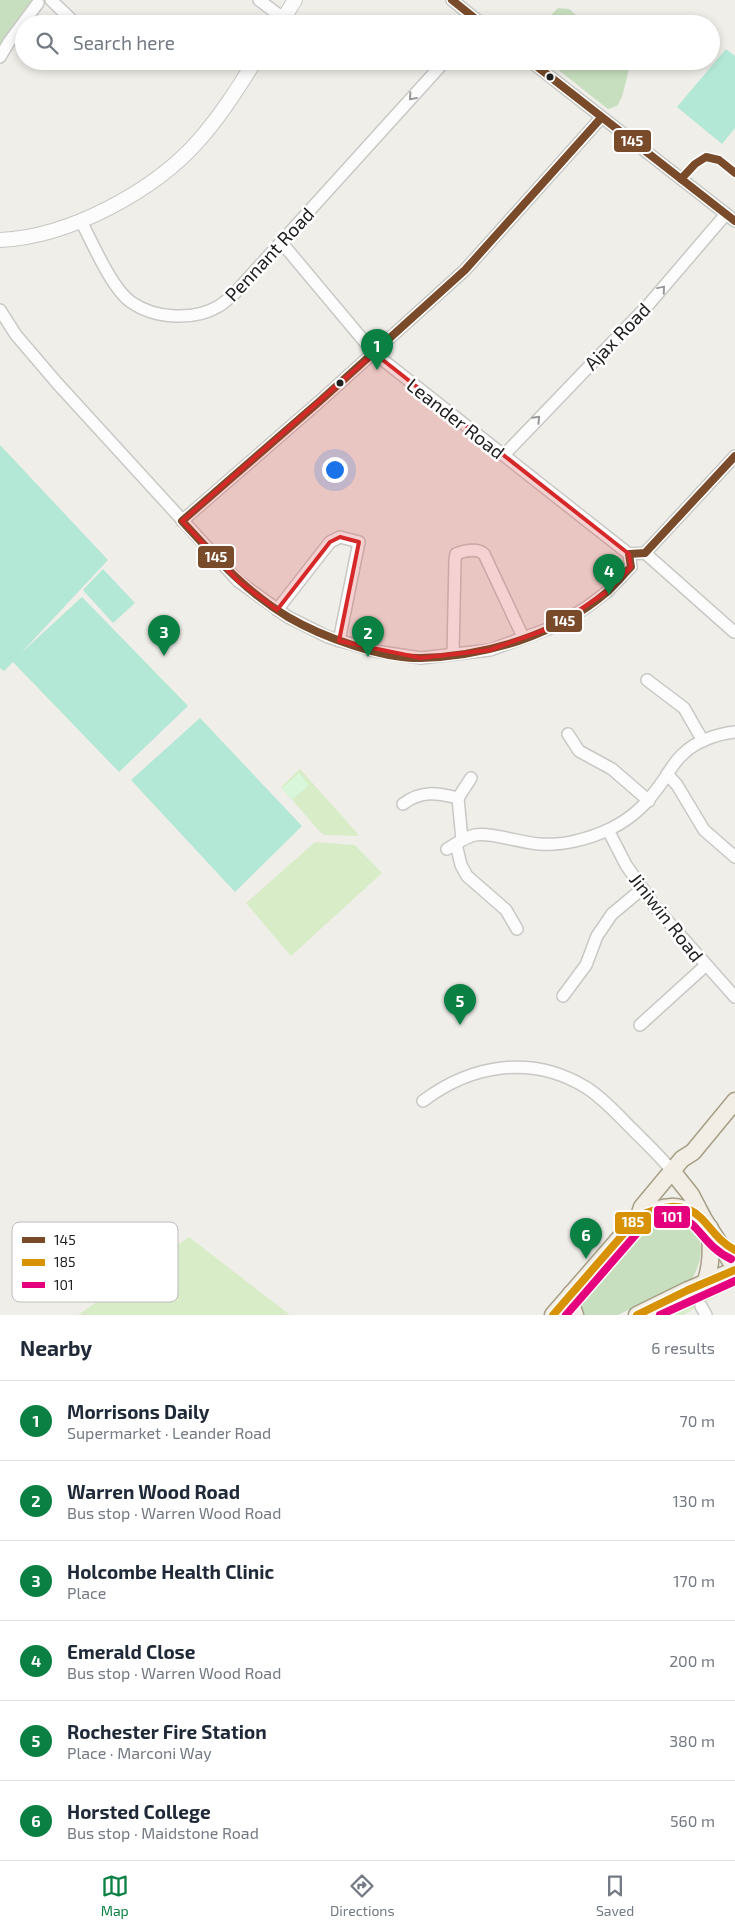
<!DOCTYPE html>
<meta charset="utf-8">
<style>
body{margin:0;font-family:"Exo 2",sans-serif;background:#f2f2f3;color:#1f2937}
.you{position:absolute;left:334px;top:469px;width:18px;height:18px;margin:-12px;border:4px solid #fff;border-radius:50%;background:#1a73e8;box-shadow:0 0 0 8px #1a73e833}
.badge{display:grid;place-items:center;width:32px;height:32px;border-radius:50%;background:#0b8043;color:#fff;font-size:16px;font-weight:700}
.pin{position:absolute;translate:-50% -41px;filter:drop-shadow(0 1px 2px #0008)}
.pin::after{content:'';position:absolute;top:26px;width:18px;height:15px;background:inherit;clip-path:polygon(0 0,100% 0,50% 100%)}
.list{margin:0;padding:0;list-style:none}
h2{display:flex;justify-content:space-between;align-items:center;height:65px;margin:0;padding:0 20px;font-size:21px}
h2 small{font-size:16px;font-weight:400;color:#747a83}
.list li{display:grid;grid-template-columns:32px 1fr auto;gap:15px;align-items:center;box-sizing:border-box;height:80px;padding:0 20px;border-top:1px solid #e0e1e3}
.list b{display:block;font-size:19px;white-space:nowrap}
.list p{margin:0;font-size:16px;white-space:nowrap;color:#747a83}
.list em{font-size:16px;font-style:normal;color:#747a83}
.icon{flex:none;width:28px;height:28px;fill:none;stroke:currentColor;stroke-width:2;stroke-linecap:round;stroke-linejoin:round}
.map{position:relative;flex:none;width:735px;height:1315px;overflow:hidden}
.search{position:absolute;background:#fff;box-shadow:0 2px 8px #0003;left:15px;right:15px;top:15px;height:55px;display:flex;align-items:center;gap:12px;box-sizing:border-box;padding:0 18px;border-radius:28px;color:#747a83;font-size:19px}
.sheet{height:545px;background:#fff}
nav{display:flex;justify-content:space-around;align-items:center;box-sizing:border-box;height:70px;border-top:1px solid #e0e1e3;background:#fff;font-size:14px;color:#747a83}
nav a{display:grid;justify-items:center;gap:2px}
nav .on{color:#0b8043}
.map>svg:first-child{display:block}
.grass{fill:#d8edc7}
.forest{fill:#c7dfbe}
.park{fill:#d7f6da}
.pitch{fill:#b3e8d6}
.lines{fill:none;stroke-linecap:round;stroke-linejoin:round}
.minor-casing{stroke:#c8c8c5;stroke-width:14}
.tertiary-casing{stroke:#c8c8c5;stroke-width:16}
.primary-casing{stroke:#a69e85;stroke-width:19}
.minor{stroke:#fdfcfc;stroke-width:11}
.tertiary{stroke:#fdfcfc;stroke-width:14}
.primary{stroke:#f2eee6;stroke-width:16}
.bus-1-casing{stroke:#fff;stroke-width:11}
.bus-2-casing{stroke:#fff;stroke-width:11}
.bus-3-casing{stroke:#fff;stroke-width:11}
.bus-1{stroke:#7a4b2a;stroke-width:8}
.bus-2{stroke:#d79205;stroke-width:8}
.bus-3{stroke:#e5007d;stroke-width:8}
.oneway{stroke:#9a9999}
.marked{fill:#d62828;fill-opacity:0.2;stroke:#d62828;stroke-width:4;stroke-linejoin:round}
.bus-dot{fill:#212121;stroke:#fff;stroke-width:2}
.labels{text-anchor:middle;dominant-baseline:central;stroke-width:5;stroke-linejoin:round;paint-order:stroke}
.street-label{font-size:19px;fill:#212121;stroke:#fff}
.key{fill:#fff;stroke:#bcbcbc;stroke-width:1}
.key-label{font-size:14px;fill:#212121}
.line-badge{stroke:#fff;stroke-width:2}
.badge-label{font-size:14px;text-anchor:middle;font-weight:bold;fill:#fff}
</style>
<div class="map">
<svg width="735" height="1315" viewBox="0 0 735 1315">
<rect width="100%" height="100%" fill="#efeee9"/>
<!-- grass -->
<g class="grass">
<path d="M300,769L358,834L359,836L325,835L321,833L281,787Z"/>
<path d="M315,842L355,845L382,873L291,956L246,903Z"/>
<path d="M189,1237L290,1315H78Z"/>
<path d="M726,1280L735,1281V1285L683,1315H652Z"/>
</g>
<!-- forest -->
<g class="forest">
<path d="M0,0H40L0,57Z"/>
<path d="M558,8L569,9L587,24H542Z"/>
<path d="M547,61H626L629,69L622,97L617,106L608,109Z"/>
<path d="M662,1213C701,1217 710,1247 692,1279L618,1315H581L577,1300L647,1218Z"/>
</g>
<!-- park -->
<path class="park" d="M299,773L309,785L292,800L282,788Z"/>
<!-- pitch -->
<g class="pitch">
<path d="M726,49L735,56V128L722,144L677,107Z"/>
<path d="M0,445L108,560L21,653L82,597L188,706L119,772L13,662L4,671L0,668Z"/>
<path d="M103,569L135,603L113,623L83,590Z"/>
<path d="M200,718L302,826L235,892L131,780Z"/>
</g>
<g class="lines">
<defs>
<g id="minor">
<path d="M51,0L76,24"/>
<path d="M259,0L283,18"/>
<path d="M452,0L482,24"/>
<path d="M0,57L9,42L38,3"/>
<path d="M530,61L735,221"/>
<path d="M81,221C92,242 112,289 131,302C155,319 194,321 219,306C224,303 229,298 234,294L445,61"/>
<path d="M281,242L374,353L629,554"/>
<path d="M0,310L16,335L57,383L238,581L288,617L328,637L375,651L421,658L490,650L556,626L587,607L608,591L631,567L629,554"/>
<path d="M504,455L649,304L726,214"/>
<path d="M182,521L320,401L465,270L601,118"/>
<path d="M645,553L734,632"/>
<path d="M629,554L645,553L735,456"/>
<path d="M277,610L330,542L340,537L359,542L339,641"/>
<path d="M453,654L455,560L456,554C464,551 477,548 484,554L523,637"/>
<path d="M647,680L684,708L703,741"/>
<path d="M568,734L579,751L612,769L649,801"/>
<path d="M667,774L677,785L704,830L735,857"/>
<path d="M403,804C421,790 437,793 458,798"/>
<path d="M608,830L626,865L656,908L735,997"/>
<path d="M462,840L458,798L471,778"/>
<path d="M456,844L461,865L467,876L506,910L517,929"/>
<path d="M447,849C456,844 465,837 475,835C491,832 521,843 539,844C562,846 589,839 610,829C635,817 649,801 665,778C670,770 675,761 683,754C696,741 717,734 735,732"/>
<path d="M563,996L586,965L597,936L612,914L642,889"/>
<path d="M640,1025L705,966"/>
<path d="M423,1101C472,1064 533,1054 587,1088C604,1099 618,1115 632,1129C646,1143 660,1156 672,1171"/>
<path d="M701,1306L706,1315"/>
</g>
<g id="tertiary">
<path d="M280,24L295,0"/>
<path d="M0,240C69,237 155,191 200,139C221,115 238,88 255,61"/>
</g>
<g id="primary">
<path d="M672,1171L691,1195L703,1218L735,1268"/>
<path d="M639,1216C667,1205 676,1202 703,1218"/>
<path d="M705,1283C712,1266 711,1247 710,1228"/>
<path d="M571,1294V1304L575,1315"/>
<path d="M553,1315L639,1216L642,1207L682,1159L693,1152L735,1101"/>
<path d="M637,1315L688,1290L735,1270"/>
</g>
</defs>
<!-- minor casing -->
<use href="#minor" class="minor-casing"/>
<!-- tertiary casing -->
<use href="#tertiary" class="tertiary-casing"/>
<!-- primary casing -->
<use href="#primary" class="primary-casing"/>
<!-- minor -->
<use href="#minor" class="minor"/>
<!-- tertiary -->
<use href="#tertiary" class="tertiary"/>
<!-- primary -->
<use href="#primary" class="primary"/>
<defs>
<g id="bus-1">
<path d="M452,0L482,24"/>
<path d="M530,61L735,221"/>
<path d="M601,118L465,270L320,401L182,521C215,557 246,592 288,617C322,637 383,659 421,658C487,656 557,635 607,592C616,584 623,575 631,567L629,554L645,553L735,456"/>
<path d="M681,179L695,164L706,157L719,160L735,173"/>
</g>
<g id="bus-2">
<path d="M553,1315L639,1216C659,1207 683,1200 701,1218C713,1230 719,1242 735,1250"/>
<path d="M637,1315L688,1290L735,1270"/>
</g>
<g id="bus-3">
<path d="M566,1315L645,1224C699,1200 692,1241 731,1259"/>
<path d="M660,1315L735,1281"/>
</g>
</defs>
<!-- bus-1 casing -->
<use href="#bus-1" class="bus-1-casing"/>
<!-- bus-2 casing -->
<use href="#bus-2" class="bus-2-casing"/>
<!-- bus-3 casing -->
<use href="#bus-3" class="bus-3-casing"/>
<!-- bus-1 -->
<use href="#bus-1" class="bus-1"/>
<!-- bus-2 -->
<use href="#bus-2" class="bus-2"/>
<!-- bus-3 -->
<use href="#bus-3" class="bus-3"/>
</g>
<!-- one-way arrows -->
<defs><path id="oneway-chevron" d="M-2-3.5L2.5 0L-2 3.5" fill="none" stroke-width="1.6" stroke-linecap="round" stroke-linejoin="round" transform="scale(1.25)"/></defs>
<g class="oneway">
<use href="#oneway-chevron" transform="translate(412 97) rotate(132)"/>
<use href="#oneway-chevron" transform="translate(662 289) rotate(-50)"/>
<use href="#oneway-chevron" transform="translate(537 419) rotate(-46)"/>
</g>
<!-- marked area -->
<path class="marked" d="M374,353L629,554L631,567L608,591L556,626L490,650L421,658L339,641L359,542L340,537L330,542L277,610L238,581L182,521Z"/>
<!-- markers -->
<g class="bus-dot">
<circle cx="550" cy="77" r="4.5"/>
<circle cx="340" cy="383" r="4.5"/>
</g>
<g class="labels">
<!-- street labels -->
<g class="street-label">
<text transform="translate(269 254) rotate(-47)">Pennant Road</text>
<text transform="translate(617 336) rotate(-46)">Ajax Road</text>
<text transform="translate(456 418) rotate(38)">Leander Road</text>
<text transform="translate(667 917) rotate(52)">Jiniwin Road</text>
</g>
</g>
<!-- legend -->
<rect x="12" y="1222" width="166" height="80" rx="8" class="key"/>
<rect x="22" y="1237" width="23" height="6" fill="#7a4b2a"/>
<rect x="22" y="1259" width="23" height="7" fill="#d79205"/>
<rect x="22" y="1282" width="23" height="6" fill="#e5007d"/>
<g class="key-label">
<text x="54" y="1245">145</text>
<text x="54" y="1267">185</text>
<text x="54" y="1290">101</text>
</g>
<g class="line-badge">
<rect x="613" y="129" width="39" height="24" rx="5" fill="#7a4b2a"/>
<rect x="197" y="545" width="38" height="24" rx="5" fill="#7a4b2a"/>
<rect x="545" y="609" width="38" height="24" rx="5" fill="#7a4b2a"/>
<rect x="653" y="1205" width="38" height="24" rx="5" fill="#e5007d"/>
<rect x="614" y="1211" width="38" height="24" rx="5" fill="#d79205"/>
</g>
<g class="badge-label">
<text x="632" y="146">145</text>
<text x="216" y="562">145</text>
<text x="564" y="626">145</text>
<text x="672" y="1222">101</text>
<text x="633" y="1227">185</text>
</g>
</svg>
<div class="you"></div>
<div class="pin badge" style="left:377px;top:370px">1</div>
<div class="pin badge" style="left:368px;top:657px">2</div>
<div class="pin badge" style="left:164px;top:656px">3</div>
<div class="pin badge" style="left:609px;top:595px">4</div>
<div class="pin badge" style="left:460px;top:1025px">5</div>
<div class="pin badge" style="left:586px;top:1259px">6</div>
<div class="search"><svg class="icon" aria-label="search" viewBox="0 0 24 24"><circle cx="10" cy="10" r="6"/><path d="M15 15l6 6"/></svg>Search here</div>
</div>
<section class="sheet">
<h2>Nearby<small>6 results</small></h2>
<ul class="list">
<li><span class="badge">1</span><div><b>Morrisons Daily</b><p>Supermarket · Leander Road</p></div><em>70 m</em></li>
<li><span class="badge">2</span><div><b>Warren Wood Road</b><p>Bus stop · Warren Wood Road</p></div><em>130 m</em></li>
<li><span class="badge">3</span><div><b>Holcombe Health Clinic</b><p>Place</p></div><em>170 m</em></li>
<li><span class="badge">4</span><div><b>Emerald Close</b><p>Bus stop · Warren Wood Road</p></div><em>200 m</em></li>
<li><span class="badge">5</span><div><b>Rochester Fire Station</b><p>Place · Marconi Way</p></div><em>380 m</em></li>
<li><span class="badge">6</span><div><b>Horsted College</b><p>Bus stop · Maidstone Road</p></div><em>560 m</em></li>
</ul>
</section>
<nav>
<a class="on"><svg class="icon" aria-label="map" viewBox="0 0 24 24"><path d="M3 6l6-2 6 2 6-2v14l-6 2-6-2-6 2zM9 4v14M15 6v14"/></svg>Map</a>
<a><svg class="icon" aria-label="directions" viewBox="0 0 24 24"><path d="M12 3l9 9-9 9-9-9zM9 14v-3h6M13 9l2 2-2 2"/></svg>Directions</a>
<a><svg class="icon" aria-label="saved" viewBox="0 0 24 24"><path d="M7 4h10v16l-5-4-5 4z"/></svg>Saved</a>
</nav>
